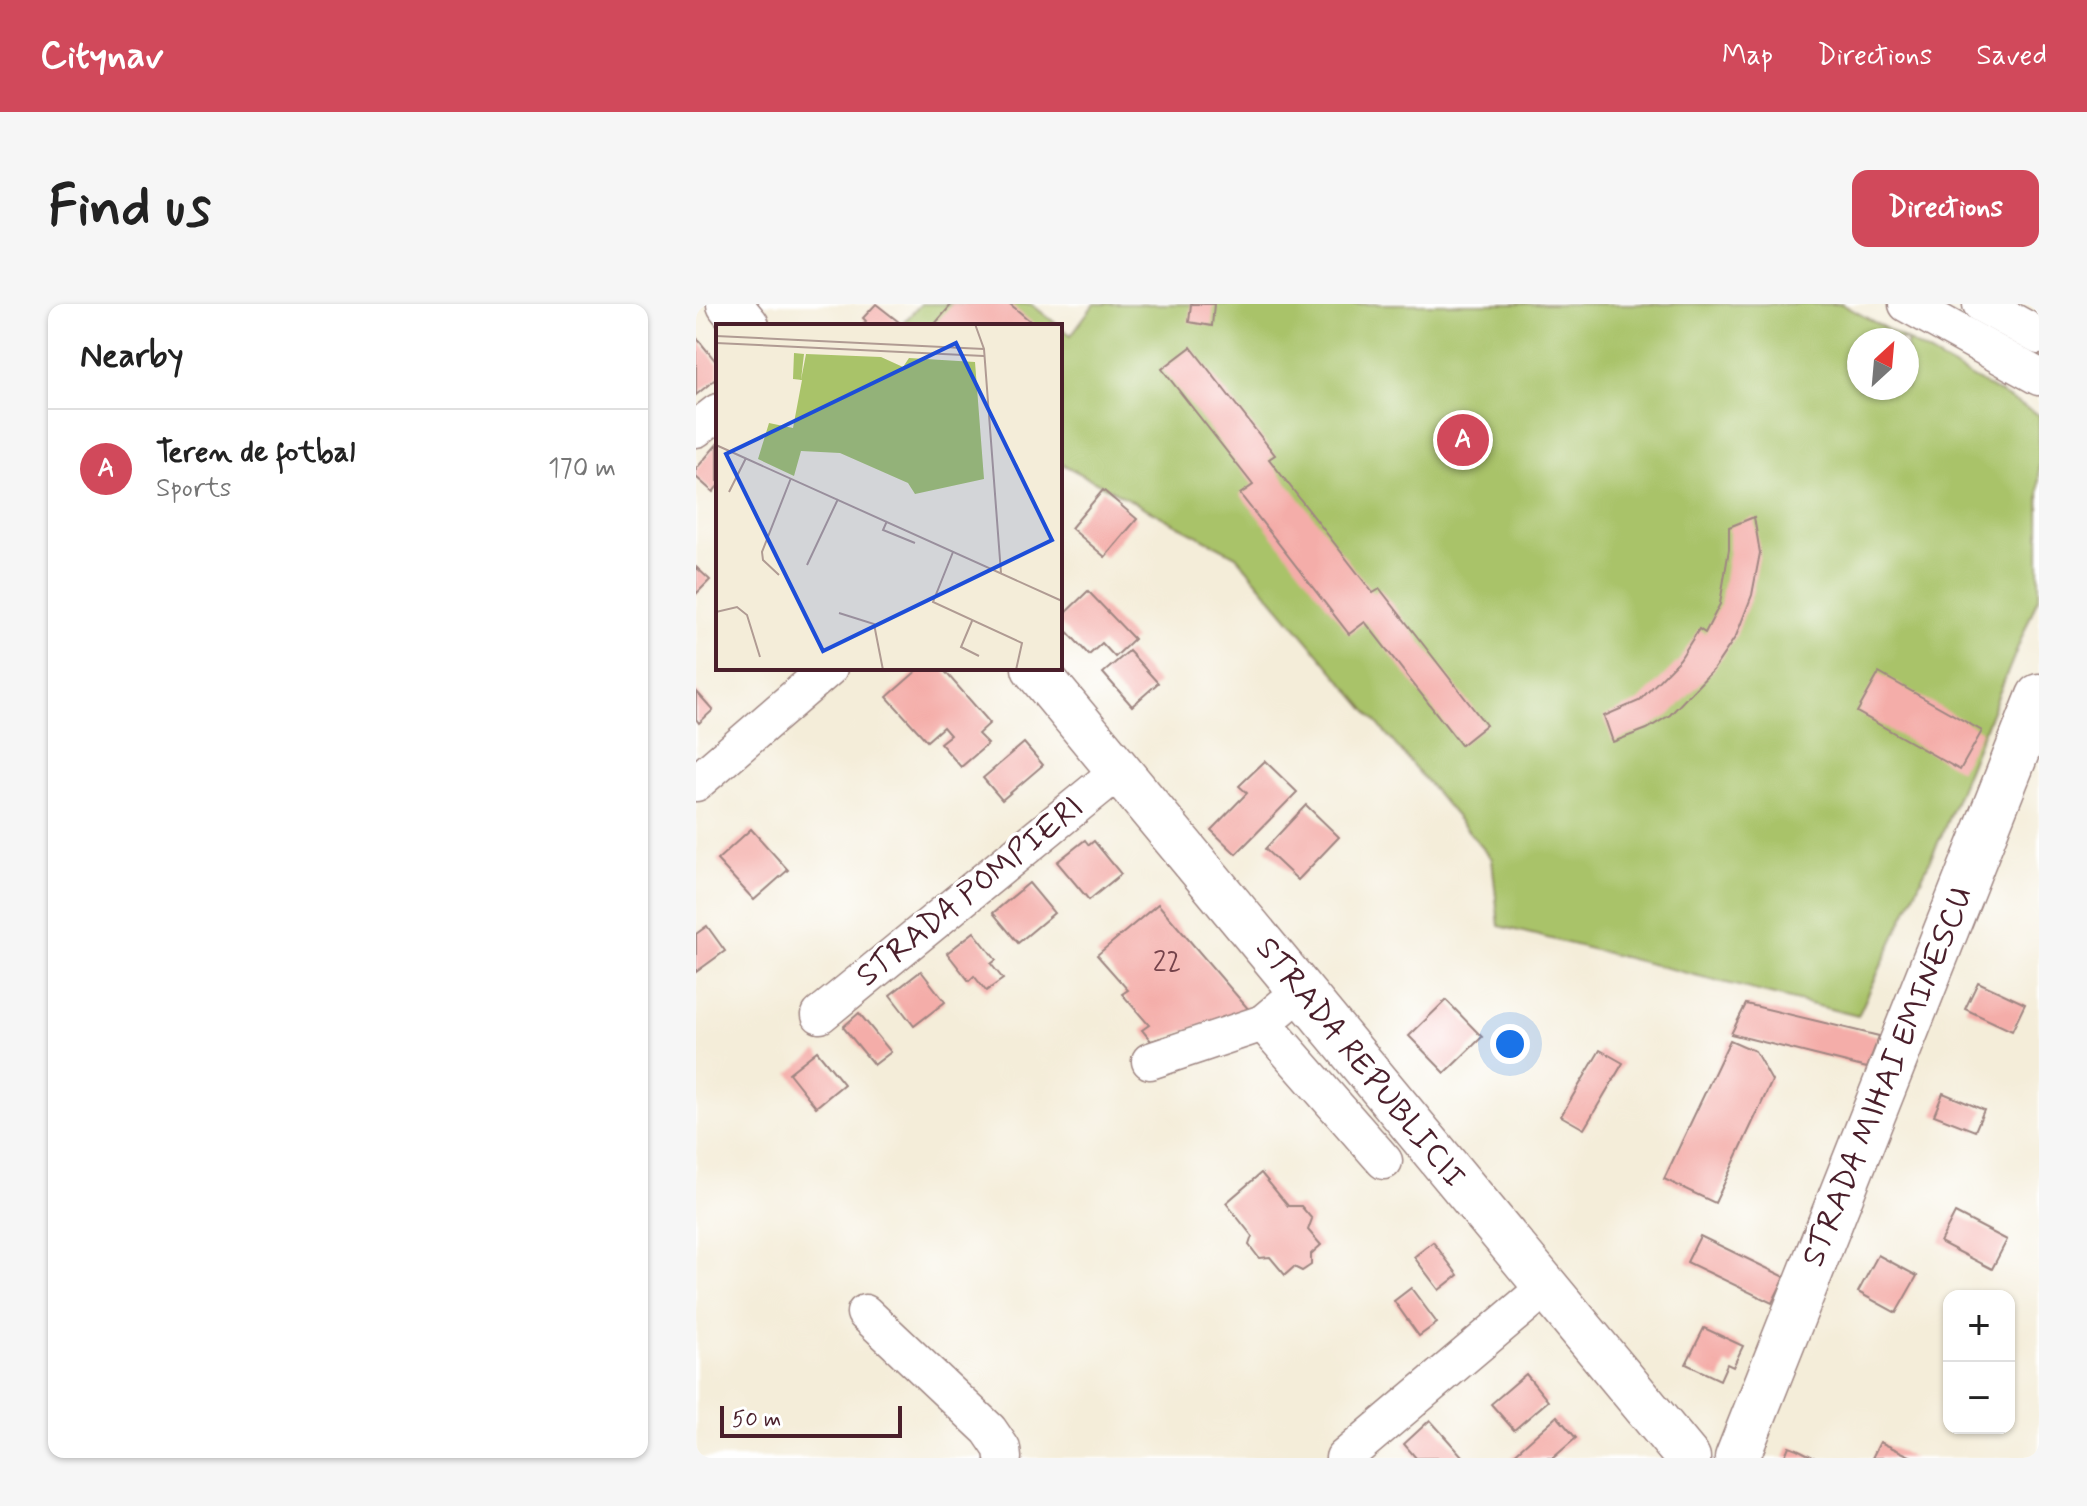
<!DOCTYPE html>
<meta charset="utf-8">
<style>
body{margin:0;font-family:Mynerve,sans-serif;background:#f6f6f6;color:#222}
.controls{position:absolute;right:24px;bottom:24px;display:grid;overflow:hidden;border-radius:16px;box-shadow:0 2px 6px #0004}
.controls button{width:72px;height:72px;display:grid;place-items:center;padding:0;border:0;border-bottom:2px solid #e0e0e0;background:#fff;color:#222;font:40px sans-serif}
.compass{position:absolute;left:1151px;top:24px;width:72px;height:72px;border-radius:50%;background:#fff;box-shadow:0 2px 6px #0004;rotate:26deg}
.scale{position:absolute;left:24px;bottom:20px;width:182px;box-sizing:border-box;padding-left:8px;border:4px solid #4a1f2b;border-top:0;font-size:22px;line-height:28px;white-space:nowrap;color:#4a1f2b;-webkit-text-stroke:6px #fff;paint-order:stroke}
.you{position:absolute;left:814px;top:740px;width:28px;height:28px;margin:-20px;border:6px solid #fff;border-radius:50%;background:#1a73e8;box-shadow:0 0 0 12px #1a73e833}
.badge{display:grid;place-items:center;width:52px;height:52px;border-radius:50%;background:#d1495b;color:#fff;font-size:26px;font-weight:700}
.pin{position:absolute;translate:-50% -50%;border:4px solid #fff;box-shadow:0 2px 8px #0006}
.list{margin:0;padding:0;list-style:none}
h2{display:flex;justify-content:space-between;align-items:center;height:104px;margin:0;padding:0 32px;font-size:34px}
h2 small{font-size:26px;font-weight:400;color:#767676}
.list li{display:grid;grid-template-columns:52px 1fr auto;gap:24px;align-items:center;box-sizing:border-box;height:120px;padding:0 32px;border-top:2px solid #e0e0e0}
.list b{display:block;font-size:30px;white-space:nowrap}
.list p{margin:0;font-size:26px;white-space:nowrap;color:#767676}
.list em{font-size:26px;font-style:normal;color:#767676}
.map{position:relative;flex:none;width:1343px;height:1154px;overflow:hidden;border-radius:16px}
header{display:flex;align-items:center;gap:48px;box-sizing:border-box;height:112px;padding:0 40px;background:#d1495b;color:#fff}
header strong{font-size:38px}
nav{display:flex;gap:44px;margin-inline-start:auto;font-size:28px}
.intro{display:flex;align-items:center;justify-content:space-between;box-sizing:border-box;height:192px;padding:0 48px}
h1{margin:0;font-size:56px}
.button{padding:20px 36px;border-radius:16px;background:#d1495b;color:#fff;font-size:28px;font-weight:700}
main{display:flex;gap:48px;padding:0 48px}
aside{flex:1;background:#fff;border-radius:16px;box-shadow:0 2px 6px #0004}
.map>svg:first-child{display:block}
.green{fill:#a9c369;stroke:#7a714a;stroke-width:2}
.building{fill:#f4ada9}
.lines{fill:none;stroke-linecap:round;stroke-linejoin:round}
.minor-casing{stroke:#9f8682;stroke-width:39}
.major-casing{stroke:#9f8682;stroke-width:47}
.minor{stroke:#fff;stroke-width:36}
.major{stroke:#fff;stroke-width:44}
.labels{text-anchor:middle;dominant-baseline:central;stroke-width:7;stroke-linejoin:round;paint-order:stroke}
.number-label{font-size:28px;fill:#74424a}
.street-label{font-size:32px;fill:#4a1f2b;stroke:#fff}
.inset-road{fill:none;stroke:#b09b93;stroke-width:2}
.view{fill:#1d4ed8;fill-opacity:0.15;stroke:#1d4ed8;stroke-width:4}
.inset-edge{fill:none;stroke:#4a1f2b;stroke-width:4}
</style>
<header>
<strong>Citynav</strong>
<nav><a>Map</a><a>Directions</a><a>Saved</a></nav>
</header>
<div class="intro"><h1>Find us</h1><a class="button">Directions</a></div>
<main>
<aside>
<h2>Nearby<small></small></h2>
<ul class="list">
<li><span class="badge">A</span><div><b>Teren de fotbal</b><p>Sports</p></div><em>170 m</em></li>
</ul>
</aside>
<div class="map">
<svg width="1343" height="1154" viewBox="0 0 1343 1154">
<rect width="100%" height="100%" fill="#fff"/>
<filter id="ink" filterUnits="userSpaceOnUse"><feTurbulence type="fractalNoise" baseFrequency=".0125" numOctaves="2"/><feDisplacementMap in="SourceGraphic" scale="16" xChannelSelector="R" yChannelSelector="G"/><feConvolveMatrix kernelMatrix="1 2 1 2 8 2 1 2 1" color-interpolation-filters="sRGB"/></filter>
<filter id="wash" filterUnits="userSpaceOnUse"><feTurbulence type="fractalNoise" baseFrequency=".006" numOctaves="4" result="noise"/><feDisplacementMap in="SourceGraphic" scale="32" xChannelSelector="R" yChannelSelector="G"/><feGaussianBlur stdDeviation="1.8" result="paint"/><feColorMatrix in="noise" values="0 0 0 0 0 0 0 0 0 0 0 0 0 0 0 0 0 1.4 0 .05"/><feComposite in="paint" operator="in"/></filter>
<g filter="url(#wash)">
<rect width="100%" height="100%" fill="#f4edd9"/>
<!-- green -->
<g class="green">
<path d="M225,0H335L363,22H204Z"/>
<path d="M398,0H1146L1210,36H1163V84H1211V37L1343,111V291L1246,530L1162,712L803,622L796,555L540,252L364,159V23L375,31Z"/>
</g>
<g id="blocks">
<!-- building -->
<g class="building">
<path d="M180,0L208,22H166L170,17L167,14Z"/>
<path d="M256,0H314L340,22H237Z"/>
<path d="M495,0H518L516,22L493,18Z"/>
<path d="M0,33L22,60V73L0,91Z"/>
<path d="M495,43L579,151L573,155L677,289L684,285L790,421L765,441L669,318L653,330L544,190L557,181L466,65Z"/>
<path d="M22,139V182L17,188L0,173V165Z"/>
<path d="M407,186L441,215L409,253L375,224Z"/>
<path d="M1058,213L1064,249L1056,291L1040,332L1017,366L974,411L951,425L917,438L908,412L943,397L984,355L1003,325L1009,329L1024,300L1033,245V223Z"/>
<path d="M0,263L14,276L0,290Z"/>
<path d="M392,287L438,335L419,353L406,339L393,351L364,320V314Z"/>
<path d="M433,347L462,379L436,402L407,369Z"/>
<path d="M224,364H246L294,419L282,430L292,440L265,463L244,439L254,431L247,423L231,437L191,393Z"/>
<path d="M1183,369L1286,427L1264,466L1161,408Z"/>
<path d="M0,387L17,406L3,419L0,415Z"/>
<path d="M328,439L347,461L306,496L287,474Z"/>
<path d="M569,457L601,488L540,550L515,526L551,489L543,482Z"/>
<path d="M610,501L643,533L602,576L569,545Z"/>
<path d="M55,525L92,566L58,596L21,556Z"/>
<path d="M389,536L393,541L398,537L425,570L393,596L361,558Z"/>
<path d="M333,579L358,609L322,639L297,609Z"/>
<path d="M462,600L554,707L455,737L446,726L453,721L426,690L432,686L401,651Z"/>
<path d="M11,622L29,647L0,668V630Z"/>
<path d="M278,628L300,656L295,660L307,675L290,687L278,672L273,677L251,649Z"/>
<path d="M225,667L249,698L218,722L194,691Z"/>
<path d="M1282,678L1329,700L1316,727L1269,705Z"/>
<path d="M750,696L786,733L749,769L713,732Z"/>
<path d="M1050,700L1183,732L1171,764L1035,730Z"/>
<path d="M163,709L195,748L178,761L147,723Z"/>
<path d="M1034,736L1059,747L1076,777L1019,899L968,875Z"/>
<path d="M904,746L927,759L888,825L865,812Z"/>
<path d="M121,747L148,780L120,803L93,769Z"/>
<path d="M1247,789L1288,806L1279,827L1238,811Z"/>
<path d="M565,869L592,902H605L616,915L612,926L625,941L615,950V961L606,967L598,963L589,971L574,953L563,954L553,941L556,932L530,899Z"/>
<path d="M1259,909L1311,936L1296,965L1244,938Z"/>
<path d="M1004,932L1089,973L1076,999L991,958Z"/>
<path d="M737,938L762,971L743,986L718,953Z"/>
<path d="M1182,951L1221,972L1200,1009L1162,988Z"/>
<path d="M715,984L741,1019L723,1032L698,997Z"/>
<path d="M1008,1024L1047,1042L1037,1063L1031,1060L1024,1076L990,1060Z"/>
<path d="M830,1070L852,1097L818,1126L795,1100Z"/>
<path d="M861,1112L880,1134L857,1154H814Z"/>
<path d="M734,1116L766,1152L764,1154H720L708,1140Z"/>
<path d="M1184,1138L1218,1154H1176Z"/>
<path d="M1093,1142L1101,1145L1119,1154H1088Z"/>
</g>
</g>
</g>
<g filter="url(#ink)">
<use href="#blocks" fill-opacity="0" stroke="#9f8682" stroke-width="2"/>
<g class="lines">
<defs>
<g id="minor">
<path d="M1211,0L1343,73"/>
<path d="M1285,0L1343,32"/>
<path d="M0,125L22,108"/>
<path d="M0,479L133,364"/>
<path d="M605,687L567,719L688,857"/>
<path d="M124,711L424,466"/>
<path d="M454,757L567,719"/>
<path d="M169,1009L293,1126L306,1145L307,1154"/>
<path d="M648,1154L849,984"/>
</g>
<g id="major">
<path d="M33,0L51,22"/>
<path d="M338,364L992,1154"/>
<path d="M1041,1154L1343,392"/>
</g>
</defs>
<!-- minor casing -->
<use href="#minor" class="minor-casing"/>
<!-- major casing -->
<use href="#major" class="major-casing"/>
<!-- minor -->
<use href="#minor" class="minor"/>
<!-- major -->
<use href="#major" class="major"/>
</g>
</g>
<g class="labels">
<!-- number labels -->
<g class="number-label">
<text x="471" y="659">22</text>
</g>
<!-- street labels -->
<g class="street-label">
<text transform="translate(274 588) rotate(-39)">STRADA POMPIERI</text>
<text transform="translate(664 759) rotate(51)">STRADA REPUBLICII</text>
<text transform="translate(1192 773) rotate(-68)">STRADA MIHAI EMINESCU</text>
</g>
</g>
<!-- overview -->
<g transform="translate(20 20)">
<rect width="346" height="346" fill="#f4edd9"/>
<path d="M78,29L88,30L85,56L90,30L165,33L187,43L193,34L259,38L268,155L199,170L192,159L124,129L85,127L78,152L42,135L53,99L77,104L86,56L77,55Z" fill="#a9c369"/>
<path class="inset-road" d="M259,0L268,25L285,249M0,12L268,25M0,19L268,32M0,121L346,277M13,168L30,134M171,197L167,206L199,219M237,228L217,278L306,319L300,346M91,241L122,175M63,251L47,236L46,228L75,154M0,288L21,283L31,291L44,333M123,289L158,300L167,346M256,297L245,323L263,332"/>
<path class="view" d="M240,19L336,216L107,327L10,130Z"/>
<rect width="346" height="346" class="inset-edge"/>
</g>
</svg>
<div class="controls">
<button>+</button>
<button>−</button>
</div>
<svg class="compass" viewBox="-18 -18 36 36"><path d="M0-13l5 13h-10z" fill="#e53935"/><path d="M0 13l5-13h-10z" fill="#767676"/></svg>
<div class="scale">50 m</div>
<div class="you"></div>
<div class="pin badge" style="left:767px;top:136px">A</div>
</div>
</main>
